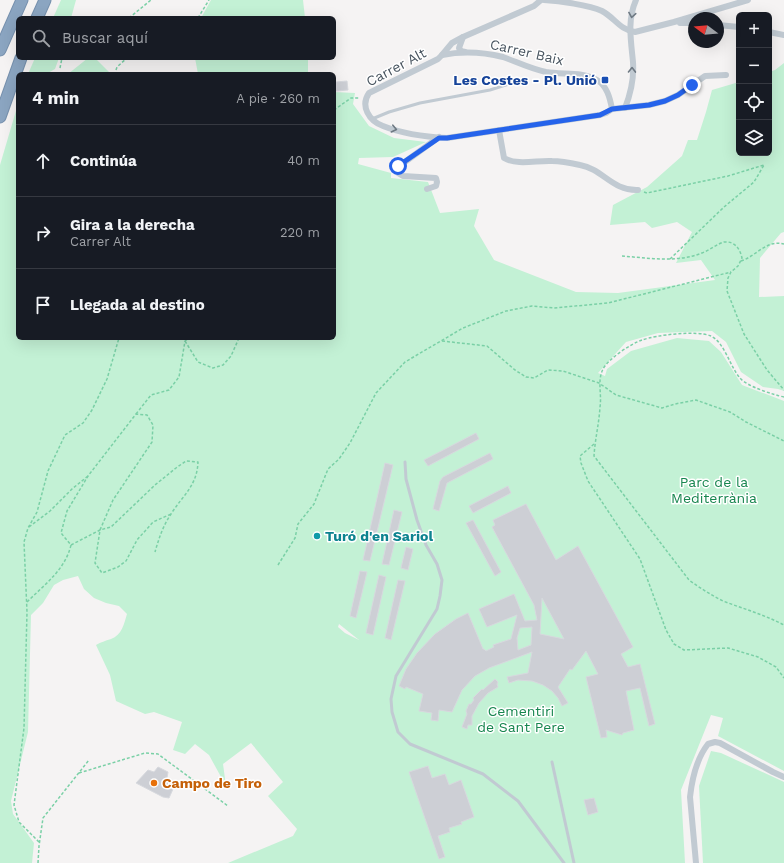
<!DOCTYPE html>
<html lang="es">
<meta charset="utf-8">
<style>
body{margin:0;font-family:"Work Sans",sans-serif;background:#242831;color:#f1f3f6}
.controls{position:absolute;right:12px;top:12px;display:grid;overflow:hidden;border-radius:6px;box-shadow:0 4px 16px #0002}
.controls button{width:36px;height:36px;display:grid;place-items:center;padding:0;border:0;border-bottom:1px solid #363941;background:#171b24;color:#f1f3f6;font:20px sans-serif}
.compass{position:absolute;left:688px;top:12px;width:36px;height:36px;border-radius:50%;background:#171b24;box-shadow:0 4px 16px #0002;rotate:286deg}
.stop{position:absolute;width:12px;height:12px;margin:-9px;border:3px solid #2563eb;border-radius:50%;background:#fff}
.stop.end{background:#2563eb;border-color:#fff;box-shadow:0 1px 4px #0008}
.list{margin:0;padding:0;list-style:none}
h2{display:flex;justify-content:space-between;align-items:center;height:52px;margin:0;padding:0 16px;font-size:17px}
h2 small{font-size:13px;font-weight:400;color:#9ea1a6}
.list li{display:grid;grid-template-columns:26px 1fr auto;gap:12px;align-items:center;box-sizing:border-box;height:72px;padding:0 16px;border-top:1px solid #363941}
.list b{display:block;font-size:15px;white-space:nowrap}
.list p{margin:0;font-size:13px;white-space:nowrap;color:#9ea1a6}
.list em{font-size:13px;font-style:normal;color:#9ea1a6}
.icon{flex:none;width:22px;height:22px;fill:none;stroke:currentColor;stroke-width:2;stroke-linecap:round;stroke-linejoin:round}
.map{position:relative;flex:none;width:784px;height:863px;overflow:hidden}
.search{position:absolute;background:#171b24;box-shadow:0 4px 16px #0002;left:16px;top:16px;width:320px;height:44px;display:flex;align-items:center;gap:10px;box-sizing:border-box;padding:0 14px;border-radius:6px;color:#9ea1a6;font-size:15px}
.panel{position:absolute;background:#171b24;box-shadow:0 4px 16px #0002;left:16px;top:72px;width:320px;height:268px;border-radius:6px}
.map>svg:first-child{display:block}
.green{fill:#c3f1d5;fill-rule:evenodd}
.building{fill:#cdcfd5;stroke:#d7d9de;fill-rule:evenodd}
.lines{fill:none;stroke-linecap:round;stroke-linejoin:round}
.highway-casing{stroke:#7690ad;stroke-width:13}
.path{stroke:#7ad0a6;stroke-width:1.5;stroke-dasharray:3 2;stroke-linecap:butt}
.lane{stroke:#c1cad2;stroke-width:3}
.street{stroke:#c1cad2;stroke-width:6}
.highway{stroke:#8ba5c1;stroke-width:11}
.oneway{stroke:#6e7983}
.route{stroke:#2563eb;stroke-width:5}
.transit-dot{fill:#1a4fb4;stroke:#fff;stroke-width:1.5}
.culture-dot{fill:#0f9aa8;stroke:#fff;stroke-width:1.5}
.food-dot{fill:#e8710a;stroke:#fff;stroke-width:1.5}
.labels{text-anchor:middle;dominant-baseline:central;stroke-width:3;stroke-linejoin:round;paint-order:stroke}
.street-label{font-size:14px;fill:#4a5661;stroke:#fff}
.transit-label{font-size:14px;font-weight:bold;fill:#164399;stroke:#fff;text-anchor:end}
.park-label{font-size:14px;fill:#17864f;stroke:#fff}
.culture-label{font-size:14px;font-weight:bold;fill:#0d838f;stroke:#fff;text-anchor:start}
.food-label{font-size:14px;font-weight:bold;fill:#c56008;stroke:#fff;text-anchor:start}
</style>
<div class="map">
<svg width="784" height="863" viewBox="0 0 784 863">
<rect width="100%" height="100%" fill="#f5f3f3"/>
<!-- green -->
<g class="green">
<path d="M61,0H76L71,18H53Z"/>
<path d="M211,0H303L305,18H201Z"/>
<path d="M35,58H59L55,69L46,74H28Z"/>
<path d="M88,58H95L111,74H68Z"/>
<path d="M195,58H308V74H198Z"/>
<path d="M784,63V232L781,233L760,258L759,297L784,296V391L778,389L763,387L741,372L726,342L712,331L658,333L626,342L598,373L605,376L607,369L631,351L677,338L709,341L721,352L742,385L784,401V771L718,736L723,718L711,715L681,790L685,863H228L293,836L297,829L268,796L283,782L251,743L223,764L226,786L209,755L195,744L185,754L173,750L182,722L154,712L145,714L116,701L110,675L96,645C101,642 105,641 111,639C122,635 124,624 127,614L119,606L106,603L94,598L84,589L78,576L63,580L54,585L43,603L31,615L28,732L11,801L13,814L34,843L32,863H0V165L18,104V338H334V92L355,93L353,104L369,126L394,138L426,142L393,157L359,158L358,164L391,173V178L428,182L440,213L479,209L474,226L494,260L576,292L618,293L715,280L701,260L676,263L692,232L677,222L652,228L645,222L610,225L613,205L647,187L682,156L688,140H697L706,112L712,90L739,82V153H769V72L775,70ZM339,624L359,640L345,633L338,627Z"/>
<path d="M711,751L721,753L784,782V863H703L699,786Z"/>
</g>
<!-- building -->
<g class="building">
<path d="M347,81L348,90L336,91V82Z"/>
<path d="M476,433L479,439L428,466L424,460Z"/>
<path d="M490,453L493,459L447,483L439,511L433,509L440,481L443,477Z"/>
<path d="M385,463L393,465L370,561L363,560Z"/>
<path d="M508,486L511,493L473,513L469,506Z"/>
<path d="M526,504L556,560L578,546L633,647L621,654L628,667L640,664L655,724L649,726L640,688L626,691L634,730L623,733L622,735L606,730L607,737L601,738L586,677L598,674L586,651L572,670L570,669L558,687L568,703L562,706L558,698L552,691L543,685L532,681L518,680L509,683L507,677L528,673L532,652L489,668L475,676L462,690L452,712L439,710L438,721L431,720L432,713L419,711L423,694L406,687L405,689L399,686L406,669L417,653L435,634L456,619L468,613L483,649H484L486,651L494,647L493,645L511,639L517,615L487,627L479,609L514,594L525,621L537,620L534,605L492,527L495,525L493,520ZM542,598L564,639L540,634ZM532,627L531,645L518,650L517,638L520,628Z"/>
<path d="M394,510L402,512L389,565L382,564Z"/>
<path d="M473,520L501,572L495,576L466,523Z"/>
<path d="M406,547L413,549L408,570L401,568Z"/>
<path d="M360,571L367,572L356,618L350,616Z"/>
<path d="M379,575L386,577L373,635L366,633Z"/>
<path d="M398,580L405,581L391,640L385,638Z"/>
<path d="M495,679L498,682L497,684L498,687L488,693L479,703L472,716V725H468L467,729L462,727L467,714L466,711L469,704H471L474,700L473,698L482,689L483,690Z"/>
<path d="M428,766L432,778L445,774L449,785L461,780L474,817L461,822L462,824L449,828L450,832L438,836L445,857L439,859L409,772Z"/>
<path d="M158,767L168,772L167,778L172,783L173,789L169,798L163,797L136,783L148,770L154,772Z"/>
<path d="M594,798L598,812L588,815L584,800Z"/>
</g>
<g class="lines">
<defs>
<g id="highway">
<path d="M37,18L45,0"/>
<path d="M0,50L22,0"/>
<path d="M0,117L21,58"/>
</g>
</defs>
<!-- highway casing -->
<use href="#highway" class="highway-casing"/>
<!-- path -->
<g class="path">
<path d="M129,18L151,0"/>
<path d="M198,18L209,0"/>
<path d="M60,68L62,58"/>
<path d="M116,70L117,67L127,58"/>
<path d="M334,110L351,98H359"/>
<path d="M644,192L647,193L728,176L764,165"/>
<path d="M622,256C648,258 677,263 702,253C710,250 717,244 724,242C735,241 740,249 742,258L738,266L731,272L728,278L727,291L744,334L767,370L784,390"/>
<path d="M670,259L724,207L754,182L764,165"/>
<path d="M741,261C755,257 767,239 784,244"/>
<path d="M185,341L198,362L213,368L223,365L231,356L239,338"/>
<path d="M442,341L487,346L515,370L526,377L534,378L548,370L563,371L599,383L616,395L662,408L675,404L696,400L730,412L746,422L784,441"/>
<path d="M784,397C774,395 746,386 740,378C730,367 725,343 711,336C697,330 656,335 642,340C632,343 608,359 603,369C597,381 602,394 600,407C599,424 595,439 594,456L689,580C700,588 711,595 723,601C744,609 765,615 784,625"/>
<path d="M136,414L151,395L169,390L179,377L185,341L189,338"/>
<path d="M594,444L580,456L581,463L588,481L640,559L666,630L674,644L684,650L728,648L758,657L776,667L784,678"/>
<path d="M29,527L50,511L72,489L88,476"/>
<path d="M71,545L100,530L111,527L155,485L176,468L186,461L198,462C197,486 183,495 171,514C163,526 159,538 155,552"/>
<path d="M278,565L295,538L298,524L314,504L328,469L339,459L350,443L376,393L405,362L463,328L506,311L532,306L554,308L608,303L731,272"/>
<path d="M27,602C45,584 65,570 71,545L61,533L67,511L88,476L136,414L147,415L153,425L152,442L113,500L100,530L95,563L102,573L118,567L126,561L137,540L153,522L171,514"/>
<path d="M79,773L145,753L158,754L228,806"/>
<path d="M39,842L19,822L14,805L24,728L27,612L24,542L28,528L37,512L48,471L65,435L83,423L92,410L107,379L119,338"/>
<path d="M38,863L39,846L43,818L89,760"/>
</g>
<!-- lane -->
<g class="lane">
<path d="M372,119L389,112L420,103L490,90L518,81"/>
<path d="M405,462L406,479L417,520L426,545L437,564L442,580L440,596L437,609L396,676L391,699L392,712L398,732L410,744L483,774L518,801L564,863"/>
<path d="M552,762L574,863"/>
</g>
<!-- street -->
<g class="street">
<path d="M541,0L534,6L463,37L452,43L442,55L438,59L369,93C360,106 369,121 383,126C403,134 426,137 447,138L600,115L606,113L612,109L649,105L665,101L678,95L705,76L726,75"/>
<path d="M544,0C559,1 589,5 602,11C615,18 620,30 635,32L674,22L748,0"/>
<path d="M680,23H694"/>
<path d="M718,25L739,27"/>
<path d="M769,32L784,35"/>
<path d="M463,37L459,48L461,51L465,52"/>
<path d="M442,55C462,51 483,52 503,57C517,62 531,69 546,72C563,75 582,71 597,80C607,86 610,98 612,109"/>
<path d="M625,108C631,93 634,77 633,62C631,41 627,20 636,0"/>
<path d="M499,130L504,158C518,166 537,160 552,161C561,161 571,163 580,165C603,169 612,191 638,190"/>
<path d="M427,189L436,186L437,182L436,178L403,176L398,173V167L439,137"/>
<path d="M696,863L690,797C692,779 697,758 708,744L715,742L720,743L773,772L784,777"/>
</g>
<!-- highway -->
<use href="#highway" class="highway"/>
</g>
<!-- one-way arrows -->
<defs><path id="oneway-chevron" d="M-2-3.5L2.5 0L-2 3.5" fill="none" stroke-width="1.6" stroke-linecap="round" stroke-linejoin="round"/></defs>
<g class="oneway">
<use href="#oneway-chevron" transform="translate(632 15) rotate(99)"/>
<use href="#oneway-chevron" transform="translate(632 70) rotate(-89)"/>
<use href="#oneway-chevron" transform="translate(394 129) rotate(13)"/>
</g>
<g class="lines">
<!-- route -->
<path class="route" d="M398,166L439,138H447L600,115L612,109L649,105L665,101L678,95L692,85"/>
</g>
<!-- markers -->
<rect class="transit-dot" x="601" y="76" width="8" height="8" rx="2"/>
<circle class="culture-dot" cx="317" cy="536" r="4"/>
<circle class="food-dot" cx="154" cy="783" r="4"/>
<g class="labels">
<!-- street labels -->
<g class="street-label">
<text transform="translate(527 52) rotate(13)">Carrer Baix</text>
<text transform="translate(396 67) rotate(-28)">Carrer Alt</text>
</g>
<!-- transit labels -->
<g class="transit-label">
<text x="597" y="80">Les Costes - Pl. Unió</text>
</g>
<!-- park labels -->
<g class="park-label">
<text x="714" y="482">Parc de la<tspan x="714" dy="16">Mediterrània</tspan></text>
<text x="521" y="711">Cementiri<tspan x="521" dy="16">de Sant Pere</tspan></text>
</g>
<!-- culture labels -->
<g class="culture-label">
<text x="325" y="536">Turó d'en Sariol</text>
</g>
<!-- food labels -->
<g class="food-label">
<text x="162" y="783">Campo de Tiro</text>
</g>
</g>
</svg>
<div class="controls">
<button>+</button>
<button>−</button>
<button><svg class="icon" aria-label="locate" viewBox="0 0 24 24"><circle cx="12" cy="12" r="6"/><path d="M12 2v4M12 18v4M2 12h4M18 12h4"/></svg></button>
<button><svg class="icon" aria-label="layers" viewBox="0 0 24 24"><path d="M12 4l9 5-9 5-9-5zM3 14l9 5 9-5"/></svg></button>
</div>
<svg class="compass" viewBox="-18 -18 36 36"><path d="M0-13l5 13h-10z" fill="#e53935"/><path d="M0 13l5-13h-10z" fill="#9ea1a6"/></svg>
<div class="stop" style="left:398px;top:166px"></div>
<div class="stop end" style="left:692px;top:85px"></div>
<div class="search"><svg class="icon" aria-label="search" viewBox="0 0 24 24"><circle cx="10" cy="10" r="6"/><path d="M15 15l6 6"/></svg>Buscar aquí</div>
<section class="panel">
<h2>4 min<small>A pie · 260 m</small></h2>
<ul class="list">
<li><svg class="icon" aria-label="ahead" viewBox="0 0 24 24"><path d="M12 20V5M6 11l6-6 6 6"/></svg><div><b>Continúa</b></div><em>40 m</em></li>
<li><svg class="icon" aria-label="right" viewBox="0 0 24 24"><path d="M7 20v-9h11M14 6l5 5-5 5"/></svg><div><b>Gira a la derecha</b><p>Carrer Alt</p></div><em>220 m</em></li>
<li><svg class="icon" aria-label="arrive" viewBox="0 0 24 24"><path d="M6 21V4h12l-3 4 3 4H6"/></svg><div><b>Llegada al destino</b></div></li>
</ul>
</section>
</div>
